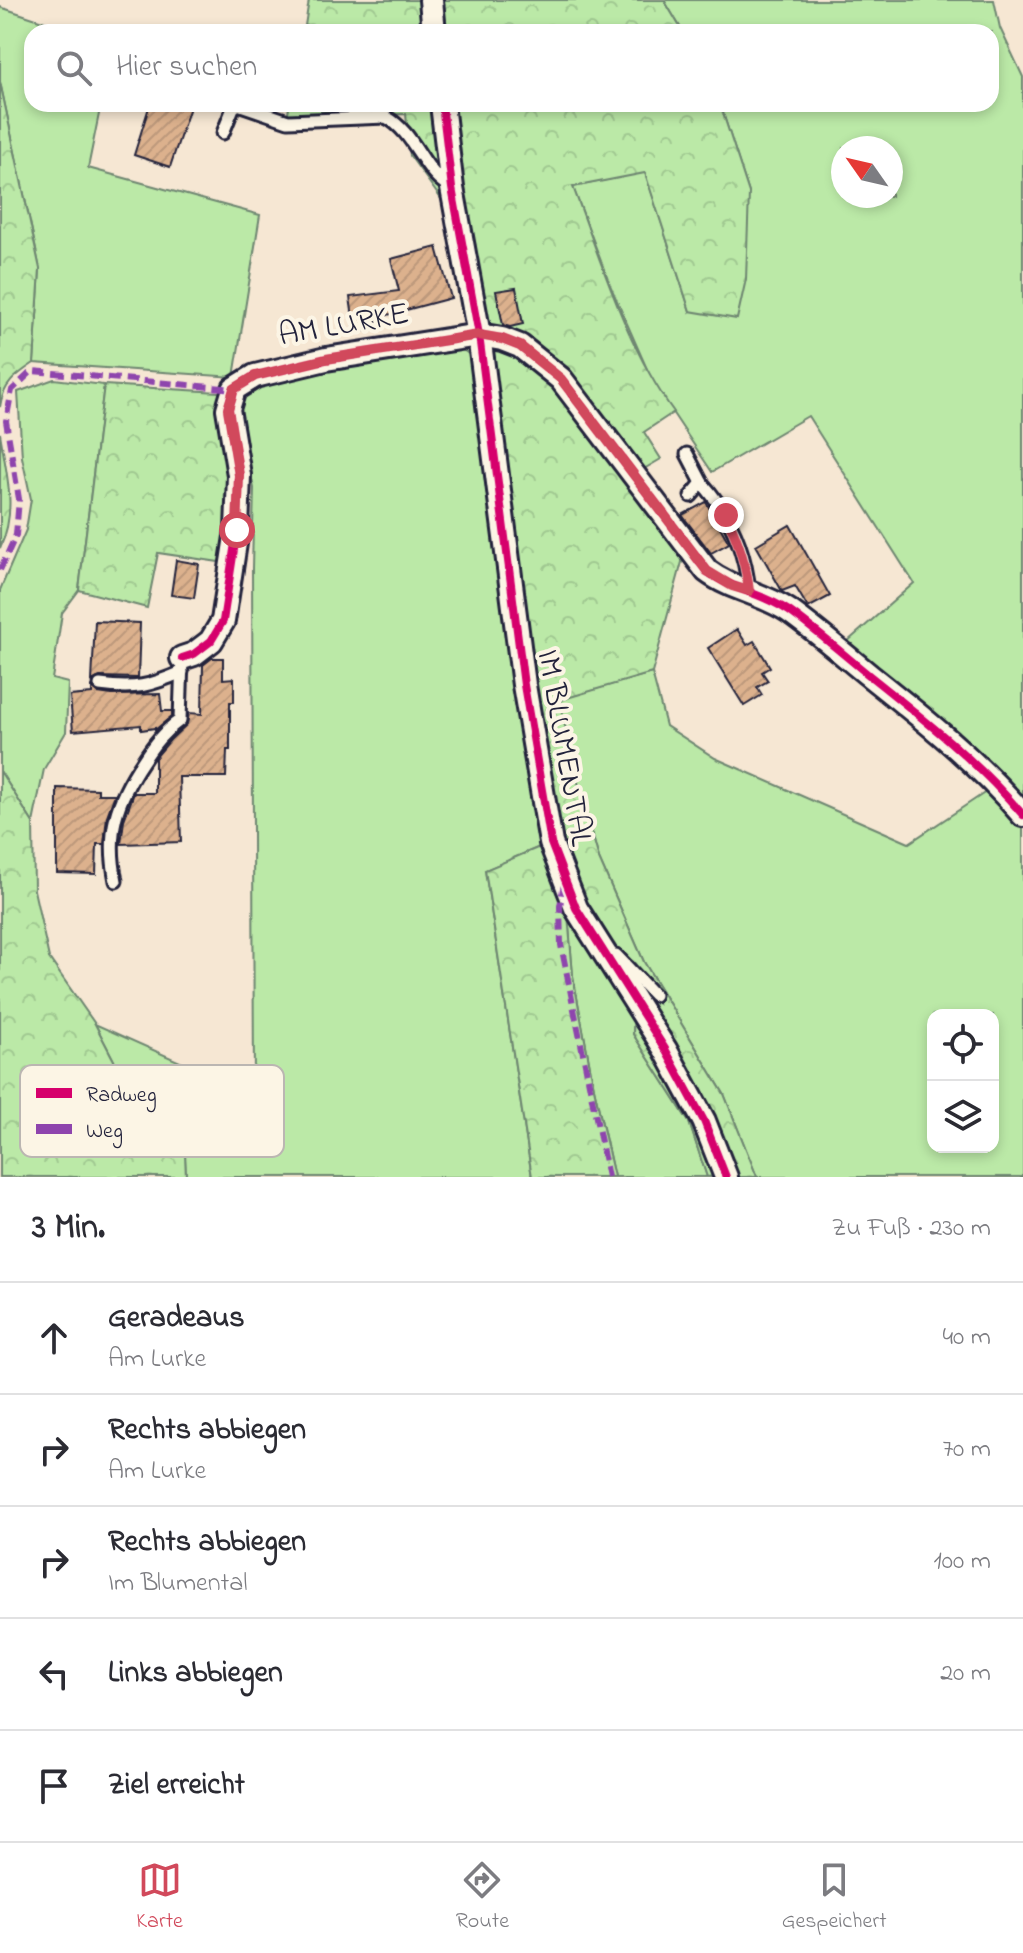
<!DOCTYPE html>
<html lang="de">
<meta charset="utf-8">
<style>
body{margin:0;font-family:"Indie Flower",sans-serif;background:#f2f2f3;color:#2b2b33}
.controls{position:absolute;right:24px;bottom:24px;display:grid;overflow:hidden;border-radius:16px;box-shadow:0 4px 12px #0003}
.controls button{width:72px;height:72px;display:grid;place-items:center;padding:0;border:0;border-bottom:2px solid #e1e1e2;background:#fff;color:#2b2b33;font:40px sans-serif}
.compass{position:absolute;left:831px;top:136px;width:72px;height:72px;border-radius:50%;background:#fff;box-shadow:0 4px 12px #0003;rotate:304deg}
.stop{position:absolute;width:24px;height:24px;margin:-18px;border:6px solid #d1495b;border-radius:50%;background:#fff}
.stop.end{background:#d1495b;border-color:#fff;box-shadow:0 2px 8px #0008}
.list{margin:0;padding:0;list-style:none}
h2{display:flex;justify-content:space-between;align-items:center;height:104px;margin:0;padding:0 32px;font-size:34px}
h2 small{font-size:26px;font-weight:400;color:#7c7c81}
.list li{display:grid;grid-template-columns:52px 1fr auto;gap:24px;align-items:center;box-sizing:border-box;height:112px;padding:0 32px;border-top:2px solid #e1e1e2}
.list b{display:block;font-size:30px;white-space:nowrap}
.list p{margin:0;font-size:26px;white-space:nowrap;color:#7c7c81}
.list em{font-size:26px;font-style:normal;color:#7c7c81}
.icon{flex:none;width:44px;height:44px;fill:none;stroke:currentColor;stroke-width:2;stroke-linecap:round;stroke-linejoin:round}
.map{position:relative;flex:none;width:1023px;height:1177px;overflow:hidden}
.search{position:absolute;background:#fff;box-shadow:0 4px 12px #0003;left:24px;right:24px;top:24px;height:88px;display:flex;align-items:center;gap:20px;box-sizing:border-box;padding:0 28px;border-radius:24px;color:#7c7c81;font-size:30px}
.sheet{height:664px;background:#fff}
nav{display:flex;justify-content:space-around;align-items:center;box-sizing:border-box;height:112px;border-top:2px solid #e1e1e2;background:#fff;font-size:22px;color:#7c7c81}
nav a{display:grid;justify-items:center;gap:4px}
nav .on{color:#d1495b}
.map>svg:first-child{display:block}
.green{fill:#bbe9a7;stroke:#6e8671;stroke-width:2;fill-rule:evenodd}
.forest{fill:url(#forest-crowns);stroke:#6e8671;stroke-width:2}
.building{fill:url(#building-hatch);stroke:#22223b;stroke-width:2}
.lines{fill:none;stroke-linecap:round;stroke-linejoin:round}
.lane-casing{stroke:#22223b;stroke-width:17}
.street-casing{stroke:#22223b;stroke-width:28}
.lane{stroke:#fcf5e5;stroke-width:11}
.street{stroke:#fcf5e5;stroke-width:22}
.quiet{stroke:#8e44ad;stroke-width:6;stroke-dasharray:12 6;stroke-linecap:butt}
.cycleway-casing{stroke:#fcf5e5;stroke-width:13}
.cycleway{stroke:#d6006c;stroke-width:8}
.route{stroke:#d1495b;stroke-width:10}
.labels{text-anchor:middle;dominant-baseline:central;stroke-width:8;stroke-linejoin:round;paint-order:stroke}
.street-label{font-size:32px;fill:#22223b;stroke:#fcf5e5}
.key{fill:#fcf5e5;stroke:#bbb6b2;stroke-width:2}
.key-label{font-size:22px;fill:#22223b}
</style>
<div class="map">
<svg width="1023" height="1177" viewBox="0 0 1023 1177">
<defs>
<pattern id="forest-crowns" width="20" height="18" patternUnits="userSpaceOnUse" patternTransform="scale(2)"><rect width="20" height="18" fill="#bbe9a7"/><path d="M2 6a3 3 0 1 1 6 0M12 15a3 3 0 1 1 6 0" fill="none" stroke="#a0c891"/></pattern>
<pattern id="building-hatch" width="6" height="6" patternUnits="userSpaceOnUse" patternTransform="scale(2)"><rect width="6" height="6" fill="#dcb18d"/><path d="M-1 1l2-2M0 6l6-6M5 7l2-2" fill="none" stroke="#bc987b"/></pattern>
</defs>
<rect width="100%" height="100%" fill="#f6e7d3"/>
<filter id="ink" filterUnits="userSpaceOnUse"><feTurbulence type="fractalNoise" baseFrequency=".0125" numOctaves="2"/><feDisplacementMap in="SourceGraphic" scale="16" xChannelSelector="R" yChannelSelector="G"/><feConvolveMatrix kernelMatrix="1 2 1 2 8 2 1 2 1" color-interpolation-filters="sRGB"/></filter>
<g filter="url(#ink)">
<!-- green -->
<g class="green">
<path d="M664,0H994L1000,28L1023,77V808L839,649L914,583L808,416L712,472L654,385L610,285L573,187L645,172L690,311L749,193L720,104H991V32H683ZM843,148H891V196H843Z"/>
<path d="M0,7L76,32H32V104H101L88,168L260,215L234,377L34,363L40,269L0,82Z"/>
<path d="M460,348L470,355L547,844L485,870L532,1177H186L185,1155L135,1101L95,1024L254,1095L252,568L254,488L238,422L240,401L249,389L268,379Z"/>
<path d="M54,379L104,385L79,590L62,613L52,679L68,683L66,732L44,769L33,823L0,771V590L26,530L31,499L22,457L18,392Z"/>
<path d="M652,673L666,726L715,758L909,843L995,786L1023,820V1177H757L724,1094L644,962L599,859L571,757L560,699ZM933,1015H993V1147H933Z"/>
<path d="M567,901L634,1013L633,1034L689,1122L707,1177H614L594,1088L573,976Z"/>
</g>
<!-- forest -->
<g class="forest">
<path d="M309,0H664L683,32H304Z"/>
<path d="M0,82L40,269L34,363C16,375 3,384 0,407Z"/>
<path d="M290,104H720L749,193L746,279L737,319L690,311L645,173L573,187C601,261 627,348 674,412L644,432L661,459L637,473L514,332L493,326L486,319L444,203L410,156L406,114L287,116Z"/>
<path d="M502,348L534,362L685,551L652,673L560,700L571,757L599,859L644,962L724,1094L757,1177H734L616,960L658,1003L656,992L596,929L561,854L547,785L488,352Z"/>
<path d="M104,385L219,392L231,529L226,563L158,553L147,608L79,590Z"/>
<path d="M0,433C6,473 18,510 0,548Z"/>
<path d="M0,771L33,823L34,890L49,958L95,1024L135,1101L185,1155L186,1177H0Z"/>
<path d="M547,844L555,886L567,901L573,976L594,1088L614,1177H532L485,870Z"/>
<path d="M634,1013L673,1071L721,1177H707L689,1122L633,1034Z"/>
</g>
<!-- building -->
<g class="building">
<path d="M150,104H191L170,167L134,155Z"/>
<path d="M437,247L451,298L376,318L377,329L355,332L350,297L399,291L391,259Z"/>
<path d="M516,288L523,324L510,327L503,325L496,291Z"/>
<path d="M706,502L729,543L711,553L682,515Z"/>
<path d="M790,525L830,596L808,608L795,586L782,591L756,545Z"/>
<path d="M176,560L199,564L194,598L171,595Z"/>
<path d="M95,621L140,623L138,678L100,677L92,681Z"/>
<path d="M737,629L747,645L754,641L770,667L762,672L768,681L757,687L762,695L744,706L708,648Z"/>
<path d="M212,658H223V679L234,678V702H230V750H227L226,777H179L181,842L121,844L124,820L134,793H155V758L170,740L187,724L189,713L202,714L203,665Z"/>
<path d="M92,688L98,693L112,695L160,694L162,711H172V716L155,730V728L141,730V725L73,731L70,696L92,694Z"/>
<path d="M57,788L98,789V794H115L107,816L104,844H97L96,874L57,873Z"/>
</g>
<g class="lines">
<defs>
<g id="lane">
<path d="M238,104L288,121L386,117C417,134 422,173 452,188"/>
<path d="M223,133L233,108L238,104"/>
<path d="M687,454L702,483"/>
<path d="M691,496L702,483C730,514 745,550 749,591"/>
<path d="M100,685C135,690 150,686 182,672"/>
<path d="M116,881C106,833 116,801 143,761C154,744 163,732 180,720L182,658"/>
<path d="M616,955L654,995"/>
</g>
<g id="street">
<path d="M431,0L434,32"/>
<path d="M442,104L452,188L479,335L524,685L551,843L576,908L665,1049L704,1121L726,1177"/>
<path d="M182,658L194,654L211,641L223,621L237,530L239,475L228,409L234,389L255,376L326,359L479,335L502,339L520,346L561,379L707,571C732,590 763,593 789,611C817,631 843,654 870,676C924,719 978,762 1023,815"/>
</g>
</defs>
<!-- lane casing -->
<use href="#lane" class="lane-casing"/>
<!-- street casing -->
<use href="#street" class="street-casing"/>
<!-- lane -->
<use href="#lane" class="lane"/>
<!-- street -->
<use href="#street" class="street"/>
<!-- quiet -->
<g class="quiet">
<path d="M0,570L16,535L19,499L6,421L12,390L32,371L234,389"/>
<path d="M564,883L560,906L561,945L608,1177"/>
</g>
<defs>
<g id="cycleway">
<path d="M442,104L452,188L479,335L524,685L551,843L576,908L665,1049L704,1121L726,1177"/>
<path d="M182,658L194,654L211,641L223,621L237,530L239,475L228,409L234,389L255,376L326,359L479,335L502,339L520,346L561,379L707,571C732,590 763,593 789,611C817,631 843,654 870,676C924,719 978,762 1023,815"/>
</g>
</defs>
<!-- cycleway casing -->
<use href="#cycleway" class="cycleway-casing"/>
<!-- cycleway -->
<use href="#cycleway" class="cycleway"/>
</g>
</g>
<g class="lines" filter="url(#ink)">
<!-- route -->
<path class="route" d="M237,530L239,475L228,409L234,389L255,376L326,359L479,335L502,339L520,346L561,379L707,571L732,586L749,591C746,563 738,540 726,515"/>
</g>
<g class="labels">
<!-- street labels -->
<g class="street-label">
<text transform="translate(344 326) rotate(-10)">AM LURKE</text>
<text transform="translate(563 748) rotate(80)">IM BLUMENTAL</text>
</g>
</g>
<!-- legend -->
<rect x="20" y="1065" width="264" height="92" rx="12" class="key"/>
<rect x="36" y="1088" width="36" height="10" fill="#d6006c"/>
<rect x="36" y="1124" width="36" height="10" fill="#8e44ad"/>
<g class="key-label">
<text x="86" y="1101">Radweg</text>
<text x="86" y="1137">Weg</text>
</g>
</svg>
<div class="controls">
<button><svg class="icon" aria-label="locate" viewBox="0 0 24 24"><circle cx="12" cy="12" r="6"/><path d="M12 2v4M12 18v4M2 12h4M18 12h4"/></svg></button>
<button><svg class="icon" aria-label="layers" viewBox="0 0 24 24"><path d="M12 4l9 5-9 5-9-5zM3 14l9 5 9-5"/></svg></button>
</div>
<svg class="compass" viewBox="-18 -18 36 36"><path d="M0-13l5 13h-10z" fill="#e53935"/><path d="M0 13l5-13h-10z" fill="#7c7c81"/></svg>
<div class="stop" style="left:237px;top:530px"></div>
<div class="stop end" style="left:726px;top:515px"></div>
<div class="search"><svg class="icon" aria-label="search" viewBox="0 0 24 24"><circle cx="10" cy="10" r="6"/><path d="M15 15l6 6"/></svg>Hier suchen</div>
</div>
<section class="sheet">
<h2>3 Min.<small>Zu Fuß · 230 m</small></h2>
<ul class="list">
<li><svg class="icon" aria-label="ahead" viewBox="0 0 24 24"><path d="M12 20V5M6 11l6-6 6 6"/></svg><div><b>Geradeaus</b><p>Am Lurke</p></div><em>40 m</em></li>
<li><svg class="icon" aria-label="right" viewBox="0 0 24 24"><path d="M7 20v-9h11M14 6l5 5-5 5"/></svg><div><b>Rechts abbiegen</b><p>Am Lurke</p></div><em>70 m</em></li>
<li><svg class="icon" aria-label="right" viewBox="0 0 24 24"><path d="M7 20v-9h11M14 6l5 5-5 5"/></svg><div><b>Rechts abbiegen</b><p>Im Blumental</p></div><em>100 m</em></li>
<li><svg class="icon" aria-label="left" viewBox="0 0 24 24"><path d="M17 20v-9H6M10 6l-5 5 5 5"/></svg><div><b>Links abbiegen</b></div><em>20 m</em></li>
<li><svg class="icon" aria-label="arrive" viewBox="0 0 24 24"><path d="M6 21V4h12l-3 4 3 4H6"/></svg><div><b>Ziel erreicht</b></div></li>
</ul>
</section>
<nav>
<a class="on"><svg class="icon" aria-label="map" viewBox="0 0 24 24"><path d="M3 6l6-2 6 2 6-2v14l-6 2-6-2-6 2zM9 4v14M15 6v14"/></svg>Karte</a>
<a><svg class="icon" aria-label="directions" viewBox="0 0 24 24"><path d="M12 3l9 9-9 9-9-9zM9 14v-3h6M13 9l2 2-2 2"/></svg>Route</a>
<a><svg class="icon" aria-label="saved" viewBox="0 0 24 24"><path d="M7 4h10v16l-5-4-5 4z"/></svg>Gespeichert</a>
</nav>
